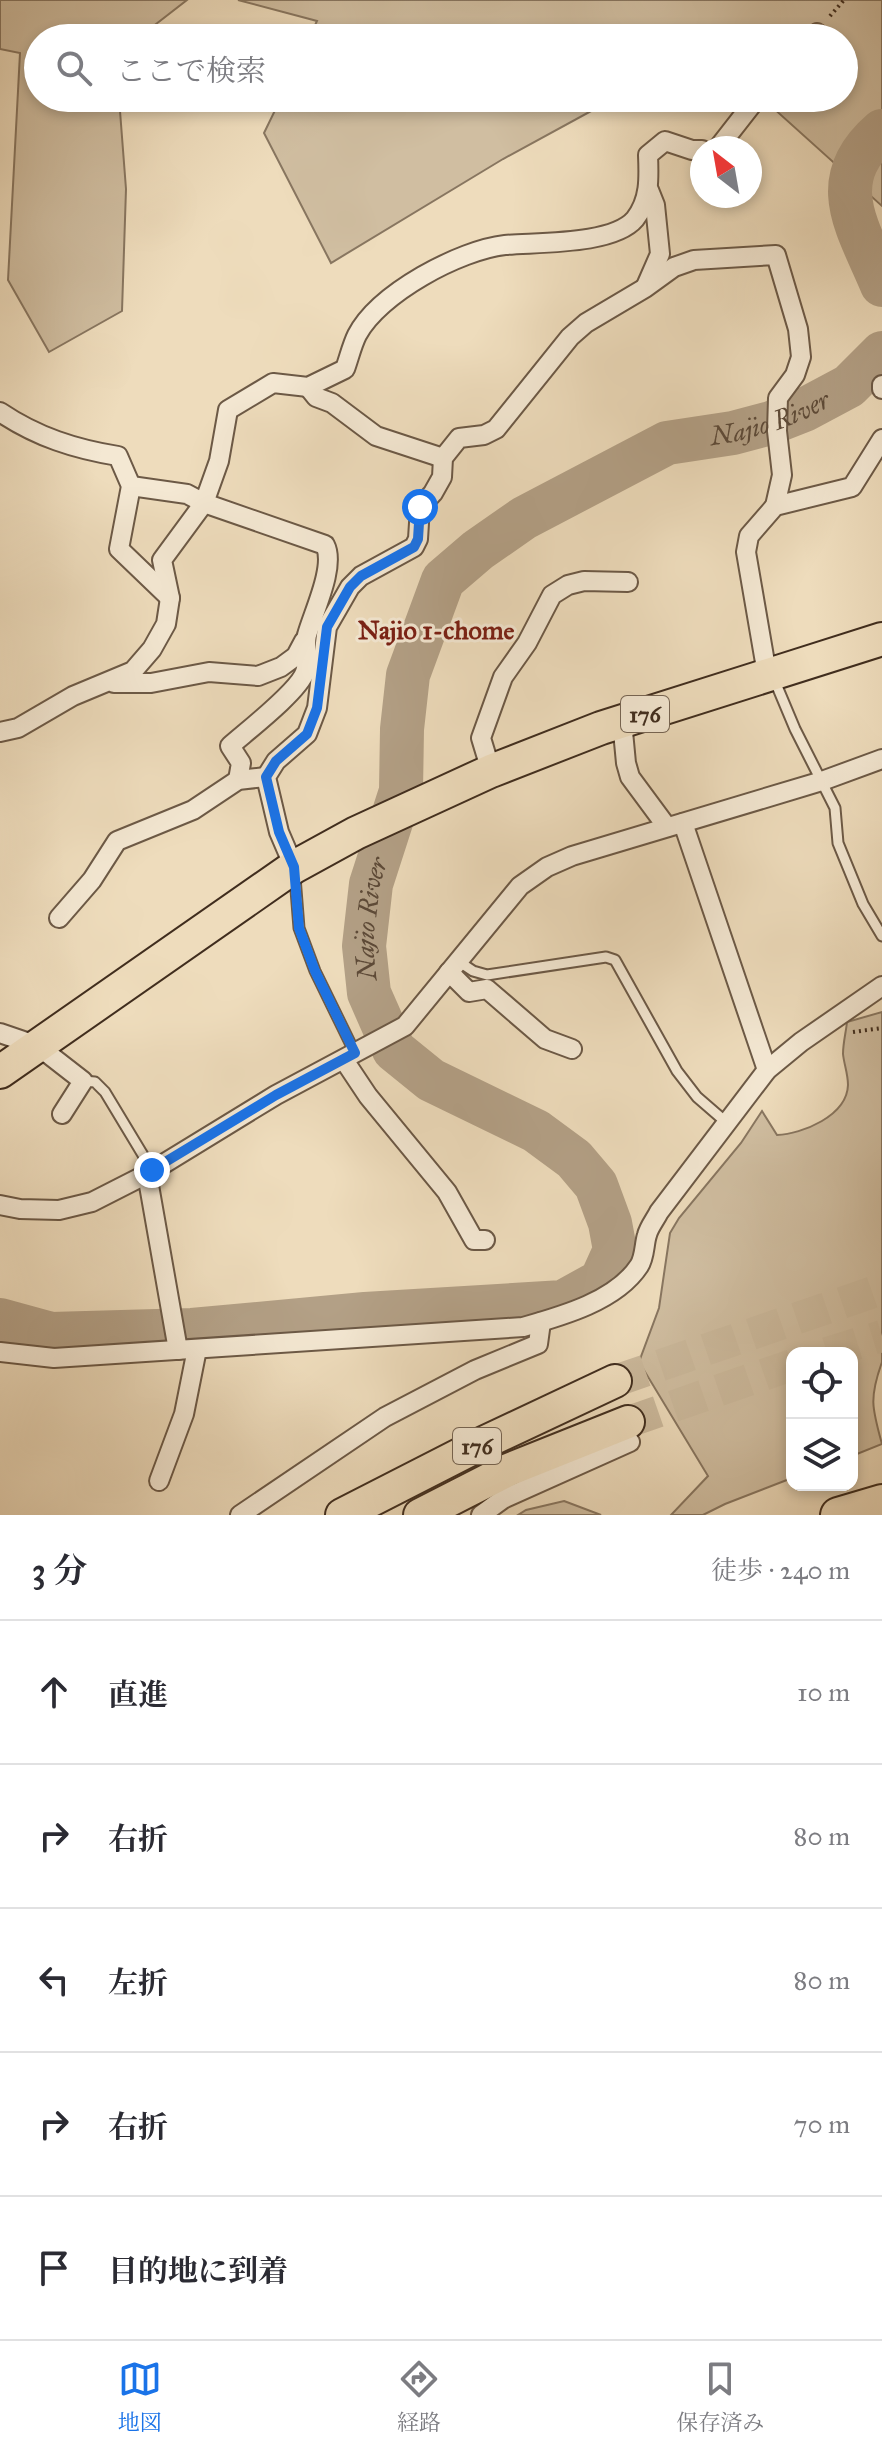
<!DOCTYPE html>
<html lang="ja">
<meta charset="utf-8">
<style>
body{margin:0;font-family:"IM FELL Great Primer","Noto Serif JP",serif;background:#f2f2f3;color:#2b2b33}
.controls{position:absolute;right:24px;bottom:24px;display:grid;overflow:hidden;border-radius:16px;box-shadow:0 4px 12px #0003}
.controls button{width:72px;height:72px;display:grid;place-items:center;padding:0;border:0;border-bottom:2px solid #e1e1e2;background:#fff;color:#2b2b33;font:40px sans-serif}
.compass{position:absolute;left:690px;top:136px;width:72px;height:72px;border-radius:50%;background:#fff;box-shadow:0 4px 12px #0003;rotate:329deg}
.stop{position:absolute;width:24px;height:24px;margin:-18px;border:6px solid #1a73e8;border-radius:50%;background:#fff}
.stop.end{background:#1a73e8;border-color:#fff;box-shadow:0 2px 8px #0008}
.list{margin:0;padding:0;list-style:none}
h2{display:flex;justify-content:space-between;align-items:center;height:104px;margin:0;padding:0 32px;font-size:34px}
h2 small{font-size:26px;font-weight:400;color:#7c7c81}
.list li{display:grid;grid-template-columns:52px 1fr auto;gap:24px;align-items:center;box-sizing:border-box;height:144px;padding:0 32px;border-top:2px solid #e1e1e2}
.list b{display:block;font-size:30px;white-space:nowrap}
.list em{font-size:26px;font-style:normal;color:#7c7c81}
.icon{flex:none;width:44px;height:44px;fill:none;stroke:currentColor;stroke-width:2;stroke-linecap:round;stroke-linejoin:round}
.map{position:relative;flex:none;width:882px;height:1515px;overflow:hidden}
.search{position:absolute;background:#fff;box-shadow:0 4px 12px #0003;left:24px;right:24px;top:24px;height:88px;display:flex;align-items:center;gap:20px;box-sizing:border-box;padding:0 28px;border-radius:44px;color:#7c7c81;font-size:30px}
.sheet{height:824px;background:#fff}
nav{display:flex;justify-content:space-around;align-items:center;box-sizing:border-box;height:112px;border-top:2px solid #e1e1e2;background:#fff;font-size:22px;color:#7c7c81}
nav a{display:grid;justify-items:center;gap:4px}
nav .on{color:#1a73e8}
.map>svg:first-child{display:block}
.green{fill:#d0bea1;stroke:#887660;stroke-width:2}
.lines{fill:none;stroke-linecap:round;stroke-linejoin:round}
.river{stroke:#b3a086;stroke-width:44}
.trunk-tunnel{stroke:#cbb99c;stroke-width:32;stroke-dasharray:32 16;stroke-linecap:butt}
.service-casing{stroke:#6c5946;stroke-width:13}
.minor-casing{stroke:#6c5946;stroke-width:22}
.trunk-casing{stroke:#402d1e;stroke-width:36}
.motorway-casing{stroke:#402d1e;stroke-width:38}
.path{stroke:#402d1e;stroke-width:4;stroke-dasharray:2 4;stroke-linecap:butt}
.service{stroke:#f4e8d3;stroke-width:9}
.minor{stroke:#f4e8d3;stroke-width:18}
.trunk{stroke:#eedcbc;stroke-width:32}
.motorway{stroke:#eedcbc;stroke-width:34}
.route{stroke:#1a73e8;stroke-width:10}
.labels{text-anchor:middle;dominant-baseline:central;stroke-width:6;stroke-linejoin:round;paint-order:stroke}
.shield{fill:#f4e8d3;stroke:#766554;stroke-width:2}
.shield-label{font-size:22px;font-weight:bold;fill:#402d1e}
.water-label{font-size:26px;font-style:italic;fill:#5d4a38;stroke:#f4e8d3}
.neighbourhood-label{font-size:26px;font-weight:bold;fill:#7a1f14;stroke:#f4e8d3}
</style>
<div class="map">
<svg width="882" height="1515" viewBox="0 0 882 1515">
<rect width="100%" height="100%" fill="#eedcbc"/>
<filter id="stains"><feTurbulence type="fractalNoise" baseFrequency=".0025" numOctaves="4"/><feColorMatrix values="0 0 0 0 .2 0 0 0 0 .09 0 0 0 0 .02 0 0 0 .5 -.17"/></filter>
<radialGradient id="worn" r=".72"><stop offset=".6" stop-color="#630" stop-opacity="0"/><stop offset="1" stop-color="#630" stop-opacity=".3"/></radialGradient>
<!-- green -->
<g class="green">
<path d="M0,0H187L138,38H38V98H119L126,189L122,311L49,352L8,280L20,53L0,49Z"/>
<path d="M238,0H882V206L762,98H844V38H309L317,21Z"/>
<path d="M281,98H615L503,159L331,263L264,133Z"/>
<path d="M882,1012V1362C869,1398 872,1408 882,1444L852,1456V1353H792V1478L725,1504L703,1515H671L708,1476L639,1362L659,1308L670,1233L679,1218L741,1143L762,1111L777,1135C802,1134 847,1116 848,1085C848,1074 844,1064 843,1054C843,1043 846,1032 847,1022Z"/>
<path d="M564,1501L601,1515H518L526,1510Z"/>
</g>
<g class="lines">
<!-- river -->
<g class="river">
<path d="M882,131C824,181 858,227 882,285"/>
<path id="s1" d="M0,1320L51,1334L192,1330L365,1314L563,1302L601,1281L615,1250L610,1223L596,1185L574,1159L536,1131L431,1080L394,1050L369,993L364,946L371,884L401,791L402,729L408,675L443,580L478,550L524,518L667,443L733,433L771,423L804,410L849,386L882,353"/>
</g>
<!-- trunk-tunnel -->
<g class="trunk-tunnel">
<path d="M827,1353L882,1336"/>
<path d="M615,1381L882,1289"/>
<path d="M628,1422L792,1365"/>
</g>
<defs>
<g id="service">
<path d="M774,679L795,729L835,808L838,843L863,904L882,936"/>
<path d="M295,877L299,928L315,971L355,1053"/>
<path d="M458,961L473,971L487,975L606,957L615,960L677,1071L697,1097L727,1123"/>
<path d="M83,1081L95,1082L105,1092L152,1170"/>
</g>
<g id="minor">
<path d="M815,38L817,33"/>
<path d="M718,148L757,98"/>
<path d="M646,286L660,254L655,205L649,190"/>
<path d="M882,385V389"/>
<path d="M308,387L316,397L332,403L376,436L443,458"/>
<path d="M0,412C37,437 75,449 118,456L131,486L119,549L170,598"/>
<path d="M131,486L187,494L204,503L325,545C336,566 313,613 307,635C304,646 309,661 305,672C299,691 247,731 230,746L241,763L238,780"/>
<path d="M767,674L746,552L749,536L775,506L852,487L882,439"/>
<path d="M114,683H151L209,672L258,676L281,667L296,656L304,641"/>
<path d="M622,721L626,763L630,777L667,827"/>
<path d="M0,732L18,728L73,696L133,671L152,649L166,624L170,598L162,560L204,503L219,461L228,410L273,383L308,387L345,369C349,358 352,345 357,335C379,293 460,250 505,245C538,242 613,245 635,219C650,200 649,178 648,155L665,141L692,150H702"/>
<path d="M491,771L481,738L503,677L527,643L552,595L568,585L584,581L628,582"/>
<path d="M683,823L767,1070"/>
<path d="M294,867L279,832L266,777L276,761L307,734L317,708L327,627L350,587L361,576L414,547L418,539L420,507L433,493L442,477L443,458L459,438L484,435L496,429L570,337L586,323L645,288L674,267L694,260L776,255L798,329L801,357L795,375L778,398L777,431L782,475L775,506"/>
<path d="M59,918L92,880L117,841L193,810L238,780L266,777"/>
<path d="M449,972L469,992L487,989L545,1039L572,1049"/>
<path d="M0,1033L38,1046L83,1081L62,1114"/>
<path d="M344,1060L368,1096L447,1192L474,1240H485"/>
<path d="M147,1174L178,1350"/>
<path d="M0,1205L20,1209L59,1210L92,1202L147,1174L276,1095L405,1026L520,886L547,867L572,856L822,781L882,759"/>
<path d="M0,1352L54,1358L523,1327C562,1316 616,1301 639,1266C645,1257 644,1244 647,1235C649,1227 655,1220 659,1212L767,1070L801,1042L882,986"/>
<path d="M159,1481L184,1414L197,1349"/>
<path d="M240,1515L385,1417L475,1370L538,1344L541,1322"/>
<path d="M481,1515L503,1499L630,1442"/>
</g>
<g id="trunk">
<path d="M0,1072L294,867L356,833L491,771L601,728L882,639"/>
<path d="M342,1515L479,1445L615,1381"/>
<path d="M420,1515L508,1470L628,1422"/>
</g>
<path id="motorway" d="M838,1515L882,1502"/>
</defs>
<!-- service casing -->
<use href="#service" class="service-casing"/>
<!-- minor casing -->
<use href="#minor" class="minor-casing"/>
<!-- trunk casing -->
<use href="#trunk" class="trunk-casing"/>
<!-- motorway casing -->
<use href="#motorway" class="motorway-casing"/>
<!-- path -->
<g class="path">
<path d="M830,16L844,0"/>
<path d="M853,1032L882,1028"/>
</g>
<!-- service -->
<use href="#service" class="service"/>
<!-- minor -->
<use href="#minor" class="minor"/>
<!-- trunk -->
<use href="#trunk" class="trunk"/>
<!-- motorway -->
<use href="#motorway" class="motorway"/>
</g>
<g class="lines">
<!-- route -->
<path class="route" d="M152,1170L276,1095L355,1053L315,971L299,928L294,867L279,832L266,777L276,761L307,734L317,708L327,627L350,587L361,576L414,547L418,539L420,507"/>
</g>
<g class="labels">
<!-- shield labels -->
<g class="shield">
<rect x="621" y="696" width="48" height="36" rx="6"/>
<rect x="453" y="1428" width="48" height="36" rx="6"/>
</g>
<g class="shield-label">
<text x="645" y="714">176</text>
<text x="477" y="1446">176</text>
</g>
<!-- water labels -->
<g class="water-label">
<text stroke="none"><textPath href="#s1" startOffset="1814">Najio River</textPath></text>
<text stroke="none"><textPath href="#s1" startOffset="1094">Najio River</textPath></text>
</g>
<!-- neighbourhood labels -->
<g class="neighbourhood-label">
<text x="436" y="630">Najio 1-chome</text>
</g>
</g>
<rect width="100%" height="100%" filter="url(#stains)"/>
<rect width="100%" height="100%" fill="url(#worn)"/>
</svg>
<div class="controls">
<button><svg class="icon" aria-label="locate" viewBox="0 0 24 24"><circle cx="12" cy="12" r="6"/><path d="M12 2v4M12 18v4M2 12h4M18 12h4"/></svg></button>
<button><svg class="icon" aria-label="layers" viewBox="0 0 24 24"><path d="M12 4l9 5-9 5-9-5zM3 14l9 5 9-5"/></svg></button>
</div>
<svg class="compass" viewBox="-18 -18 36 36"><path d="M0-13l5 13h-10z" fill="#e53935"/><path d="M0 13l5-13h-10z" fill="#7c7c81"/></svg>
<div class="stop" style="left:420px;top:507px"></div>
<div class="stop end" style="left:152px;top:1170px"></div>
<div class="search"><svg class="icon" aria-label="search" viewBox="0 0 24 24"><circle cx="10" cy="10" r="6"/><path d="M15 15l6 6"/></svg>ここで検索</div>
</div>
<section class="sheet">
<h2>3 分<small>徒歩 · 240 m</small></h2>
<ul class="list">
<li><svg class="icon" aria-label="ahead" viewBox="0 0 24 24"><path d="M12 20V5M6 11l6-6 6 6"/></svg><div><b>直進</b></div><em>10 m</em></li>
<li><svg class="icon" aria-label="right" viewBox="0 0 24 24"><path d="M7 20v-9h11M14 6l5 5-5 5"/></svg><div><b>右折</b></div><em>80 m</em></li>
<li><svg class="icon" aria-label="left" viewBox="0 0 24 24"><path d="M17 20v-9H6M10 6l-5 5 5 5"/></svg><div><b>左折</b></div><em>80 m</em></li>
<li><svg class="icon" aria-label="right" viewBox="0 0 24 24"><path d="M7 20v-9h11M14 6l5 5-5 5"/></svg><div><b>右折</b></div><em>70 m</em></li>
<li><svg class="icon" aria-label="arrive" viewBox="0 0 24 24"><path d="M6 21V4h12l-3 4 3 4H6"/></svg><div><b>目的地に到着</b></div></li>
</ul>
</section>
<nav>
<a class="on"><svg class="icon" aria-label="map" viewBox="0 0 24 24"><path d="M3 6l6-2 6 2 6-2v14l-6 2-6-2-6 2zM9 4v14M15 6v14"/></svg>地図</a>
<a><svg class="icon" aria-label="directions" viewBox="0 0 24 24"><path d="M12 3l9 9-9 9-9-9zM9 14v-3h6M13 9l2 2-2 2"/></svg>経路</a>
<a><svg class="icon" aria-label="saved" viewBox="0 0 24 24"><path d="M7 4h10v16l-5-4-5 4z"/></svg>保存済み</a>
</nav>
